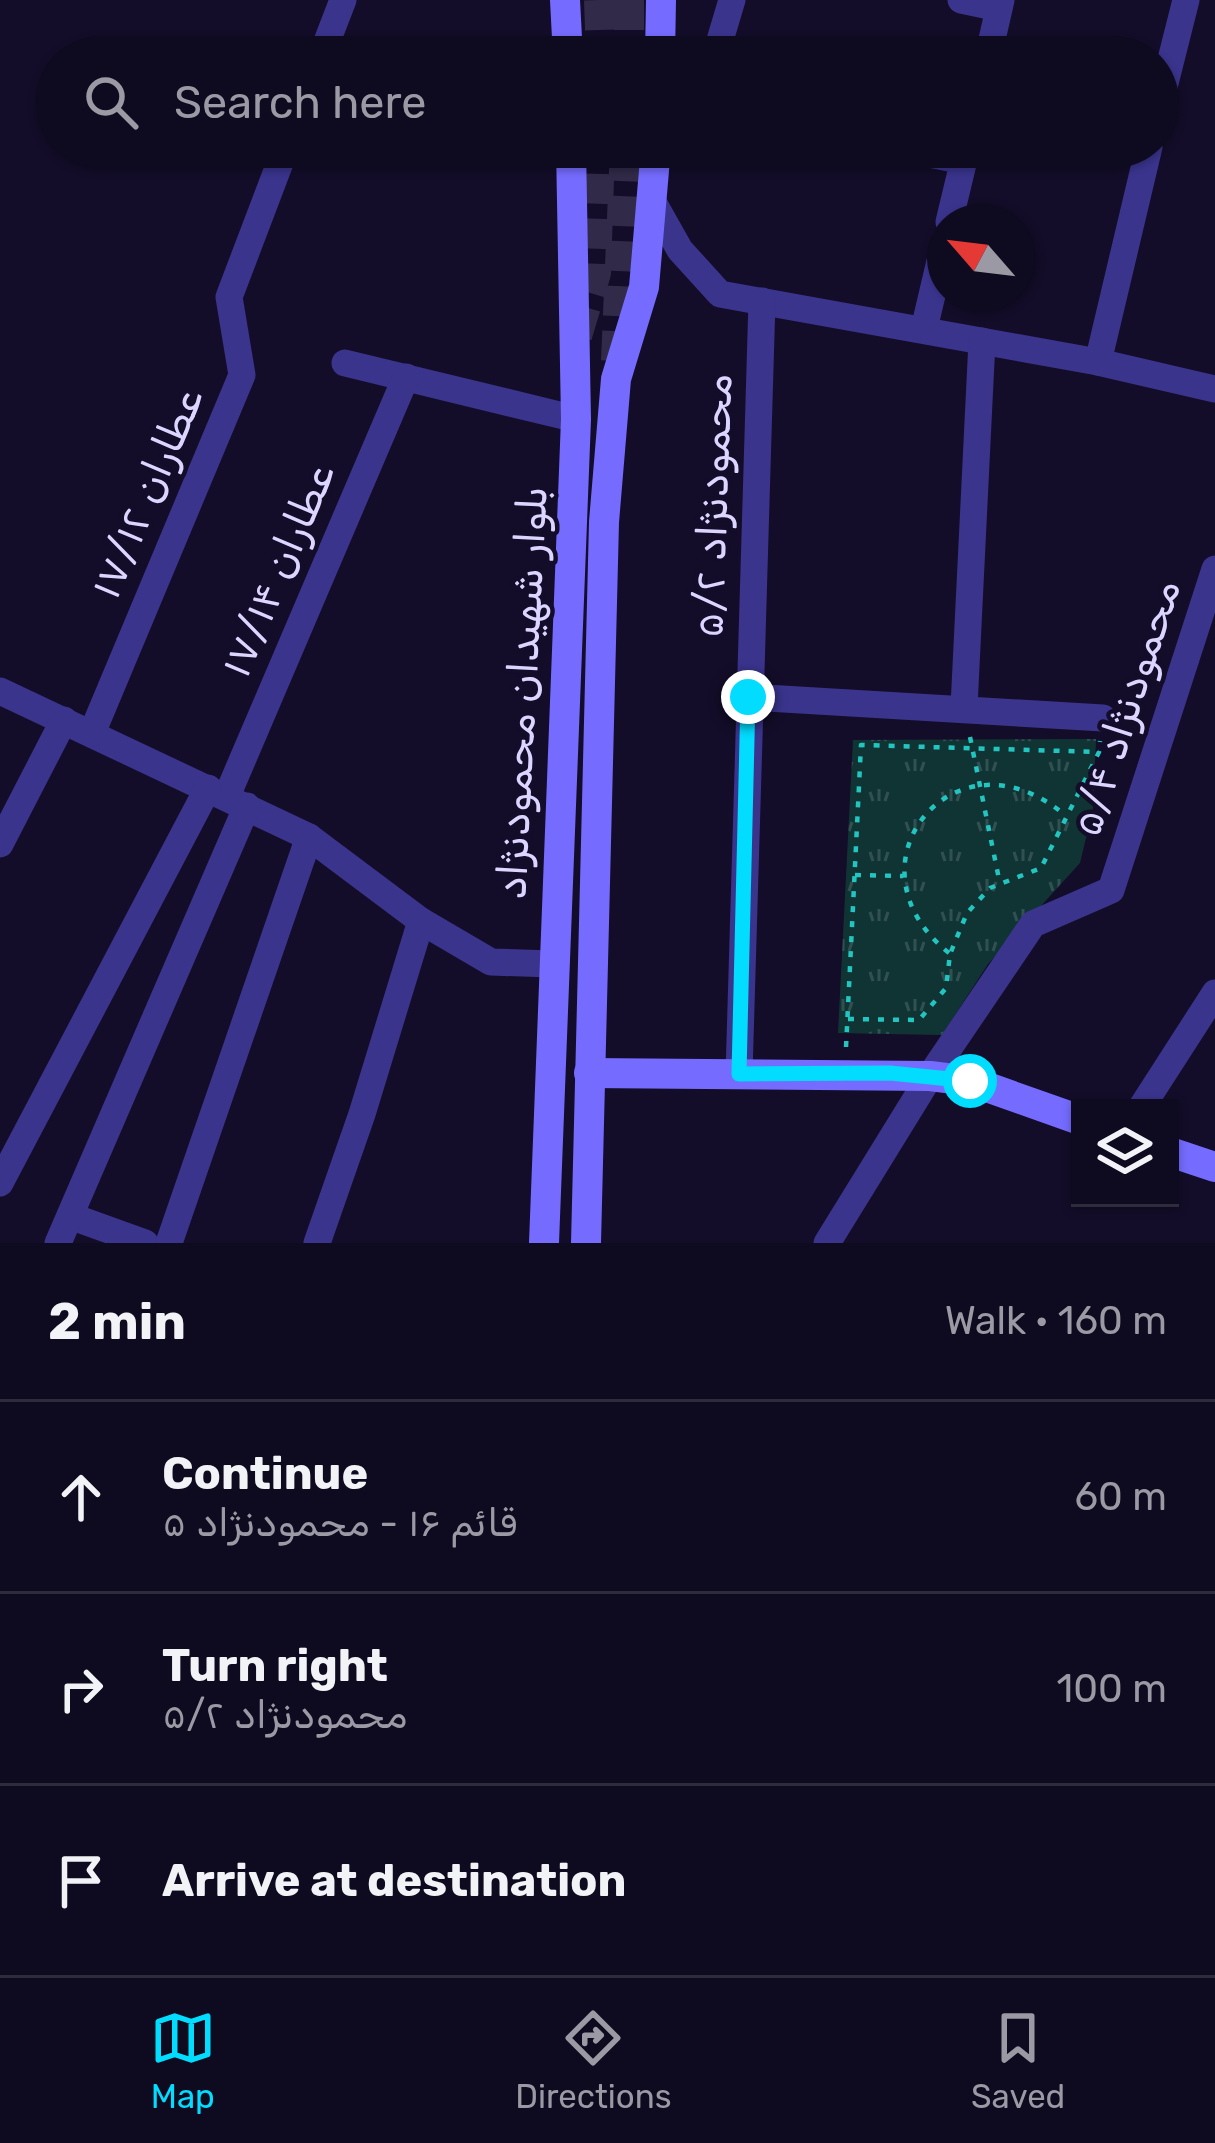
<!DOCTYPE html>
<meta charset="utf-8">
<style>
body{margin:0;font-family:Rubik,"Noto Sans Arabic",sans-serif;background:#1c182c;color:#f1f3f6}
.controls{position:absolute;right:36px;bottom:36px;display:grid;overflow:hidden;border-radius:0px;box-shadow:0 3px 9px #0004}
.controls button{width:108px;height:108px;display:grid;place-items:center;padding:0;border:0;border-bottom:3px solid #2e2b3d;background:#0e0a1f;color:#f1f3f6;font:60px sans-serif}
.compass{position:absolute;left:927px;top:204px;width:108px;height:108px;border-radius:50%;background:#0e0a1f;box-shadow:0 3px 9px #0004;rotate:298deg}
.stop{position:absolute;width:36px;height:36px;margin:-27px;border:9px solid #01dcff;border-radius:50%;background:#fff}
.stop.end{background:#01dcff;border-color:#fff;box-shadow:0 3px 12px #0008}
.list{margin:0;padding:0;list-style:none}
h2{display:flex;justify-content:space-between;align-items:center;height:156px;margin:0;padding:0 48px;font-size:51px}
h2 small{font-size:39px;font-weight:400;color:#9b9aa4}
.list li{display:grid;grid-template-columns:78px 1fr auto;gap:36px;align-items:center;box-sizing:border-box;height:192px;padding:0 48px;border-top:3px solid #2e2b3d}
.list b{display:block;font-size:45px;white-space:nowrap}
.list p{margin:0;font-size:39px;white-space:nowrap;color:#9b9aa4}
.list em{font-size:39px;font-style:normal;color:#9b9aa4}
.icon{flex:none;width:66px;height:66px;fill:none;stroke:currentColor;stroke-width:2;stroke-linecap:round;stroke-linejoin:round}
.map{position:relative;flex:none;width:1215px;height:1243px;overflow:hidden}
.search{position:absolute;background:#0e0a1f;box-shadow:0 3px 9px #0004;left:36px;right:36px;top:36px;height:132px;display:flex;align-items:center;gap:30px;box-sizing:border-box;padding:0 42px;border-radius:66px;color:#9b9aa4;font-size:45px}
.sheet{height:732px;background:#0e0a1f}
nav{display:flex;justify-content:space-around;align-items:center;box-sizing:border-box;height:168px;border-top:3px solid #2e2b3d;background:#0e0a1f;font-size:33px;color:#9b9aa4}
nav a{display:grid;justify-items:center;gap:6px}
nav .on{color:#01dcff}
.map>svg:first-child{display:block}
.park{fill:url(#park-tufts)}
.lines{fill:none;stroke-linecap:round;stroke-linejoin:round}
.primary-tunnel{stroke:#312b49;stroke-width:30;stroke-dasharray:30 15;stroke-linecap:butt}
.path{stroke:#23c5c1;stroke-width:4.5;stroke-dasharray:6 9;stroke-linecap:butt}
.street{stroke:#3a348d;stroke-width:27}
.secondary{stroke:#756cff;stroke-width:30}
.route{stroke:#01dcff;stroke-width:15}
.labels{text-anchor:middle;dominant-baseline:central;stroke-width:9;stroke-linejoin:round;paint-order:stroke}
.street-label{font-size:42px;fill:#dcd5ff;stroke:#130d29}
</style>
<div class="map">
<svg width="1215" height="1243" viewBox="0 0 1215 1243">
<defs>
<pattern id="park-tufts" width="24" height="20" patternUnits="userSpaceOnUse" patternTransform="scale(3)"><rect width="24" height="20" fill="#103434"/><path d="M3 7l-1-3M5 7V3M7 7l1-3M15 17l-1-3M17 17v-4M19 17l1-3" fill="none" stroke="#325052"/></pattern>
</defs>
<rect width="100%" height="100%" fill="#130d29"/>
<!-- park -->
<path class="park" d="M1096,739L1093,808L1080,863L988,964L942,1035L838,1033L853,740Z"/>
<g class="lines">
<!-- primary-tunnel -->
<g class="primary-tunnel">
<path d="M599,0L601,57"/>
<path d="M629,0V57"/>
<path d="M577,336L596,273L600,147"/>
<path d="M616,361L625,147"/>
</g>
<!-- path -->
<g class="path">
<path d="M970,737L1000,884"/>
<path d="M855,875L903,876"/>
<path d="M949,953C839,866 954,722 1065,815"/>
<path d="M848,1019L919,1020L946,988L950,954L967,913L990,888L1041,868L1099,752L1100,741"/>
<path d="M846,1047L861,745L1099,752"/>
</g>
<!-- street -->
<g class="street">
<path d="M961,0L999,8"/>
<path d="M321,57L343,0"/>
<path d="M715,57L732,0"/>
<path d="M988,57L1001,0"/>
<path d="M1158,111L1186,0"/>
<path d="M894,147L964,161"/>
<path d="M653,202L680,250L720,294L1098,362L1215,389"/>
<path d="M949,222L967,147"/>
<path d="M924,329L945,240"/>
<path d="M1098,362L1149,147"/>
<path d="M345,363L576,419"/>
<path d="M0,691L309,837L421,921L491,962L552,964"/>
<path d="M748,697L1103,718"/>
<path d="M964,707L982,341"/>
<path d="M92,733L242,375L229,297L286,147"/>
<path d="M227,796L406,377"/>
<path d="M0,844L64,720"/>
<path d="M739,1074L762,301"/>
<path d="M1141,1108L1215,993"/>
<path d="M0,1183L208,788"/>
<path d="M70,1216L145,1243"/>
<path d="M58,1243L247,806"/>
<path d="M169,1243L309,837"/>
<path d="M317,1243L362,1114L421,921"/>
<path d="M827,1243L930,1076L1033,924L1111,890L1215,569"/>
</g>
<!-- secondary -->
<g class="secondary">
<path d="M565,0L568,57"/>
<path d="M660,57L661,0"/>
<path d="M589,1073L930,1076L970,1081L1080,1120"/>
<path d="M1170,1152L1215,1167"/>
<path d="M544,1243L576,419L571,147"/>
<path d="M586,1243L604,522L616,379L644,287L656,147"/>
</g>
</g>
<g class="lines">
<!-- route -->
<path class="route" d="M748,697L739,1074L890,1073L970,1081"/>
</g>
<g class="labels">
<!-- street labels -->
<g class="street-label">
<text transform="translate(147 493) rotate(-67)">عطاران ۱۷/۱۲</text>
<text transform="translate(713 506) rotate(-88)">محمودنژاد ۵/۲</text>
<text transform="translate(278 570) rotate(-67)">عطاران ۱۷/۱۴</text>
<text transform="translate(522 693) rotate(-87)">بلوار شهیدان محمودنژاد</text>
<text transform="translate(1126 708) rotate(-72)">محمودنژاد ۵/۴</text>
</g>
</g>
</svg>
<div class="controls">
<button><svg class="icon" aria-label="layers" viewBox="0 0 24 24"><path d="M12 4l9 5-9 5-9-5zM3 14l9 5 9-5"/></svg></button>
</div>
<svg class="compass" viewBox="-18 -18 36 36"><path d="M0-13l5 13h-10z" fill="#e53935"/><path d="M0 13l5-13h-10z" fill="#9b9aa4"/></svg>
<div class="stop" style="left:970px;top:1081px"></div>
<div class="stop end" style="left:748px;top:697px"></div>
<div class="search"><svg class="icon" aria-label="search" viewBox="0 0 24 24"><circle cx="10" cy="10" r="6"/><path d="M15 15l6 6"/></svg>Search here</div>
</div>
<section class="sheet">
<h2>2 min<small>Walk · 160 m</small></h2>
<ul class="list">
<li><svg class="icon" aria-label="ahead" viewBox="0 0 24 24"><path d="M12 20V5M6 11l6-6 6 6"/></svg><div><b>Continue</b><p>قائم ۱۶ - محمودنژاد ۵</p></div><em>60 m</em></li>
<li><svg class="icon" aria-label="right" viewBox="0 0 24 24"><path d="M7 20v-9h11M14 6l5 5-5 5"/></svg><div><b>Turn right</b><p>محمودنژاد ۵/۲</p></div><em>100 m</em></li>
<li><svg class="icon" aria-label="arrive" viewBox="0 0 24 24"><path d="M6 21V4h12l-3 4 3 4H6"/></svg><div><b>Arrive at destination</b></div></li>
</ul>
</section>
<nav>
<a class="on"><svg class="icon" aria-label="map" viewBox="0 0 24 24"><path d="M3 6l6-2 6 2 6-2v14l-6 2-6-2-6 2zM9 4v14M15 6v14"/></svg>Map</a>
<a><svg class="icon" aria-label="directions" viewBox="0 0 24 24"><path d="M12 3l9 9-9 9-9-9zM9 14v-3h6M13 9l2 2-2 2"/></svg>Directions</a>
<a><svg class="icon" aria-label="saved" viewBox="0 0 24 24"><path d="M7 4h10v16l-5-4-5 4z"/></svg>Saved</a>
</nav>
